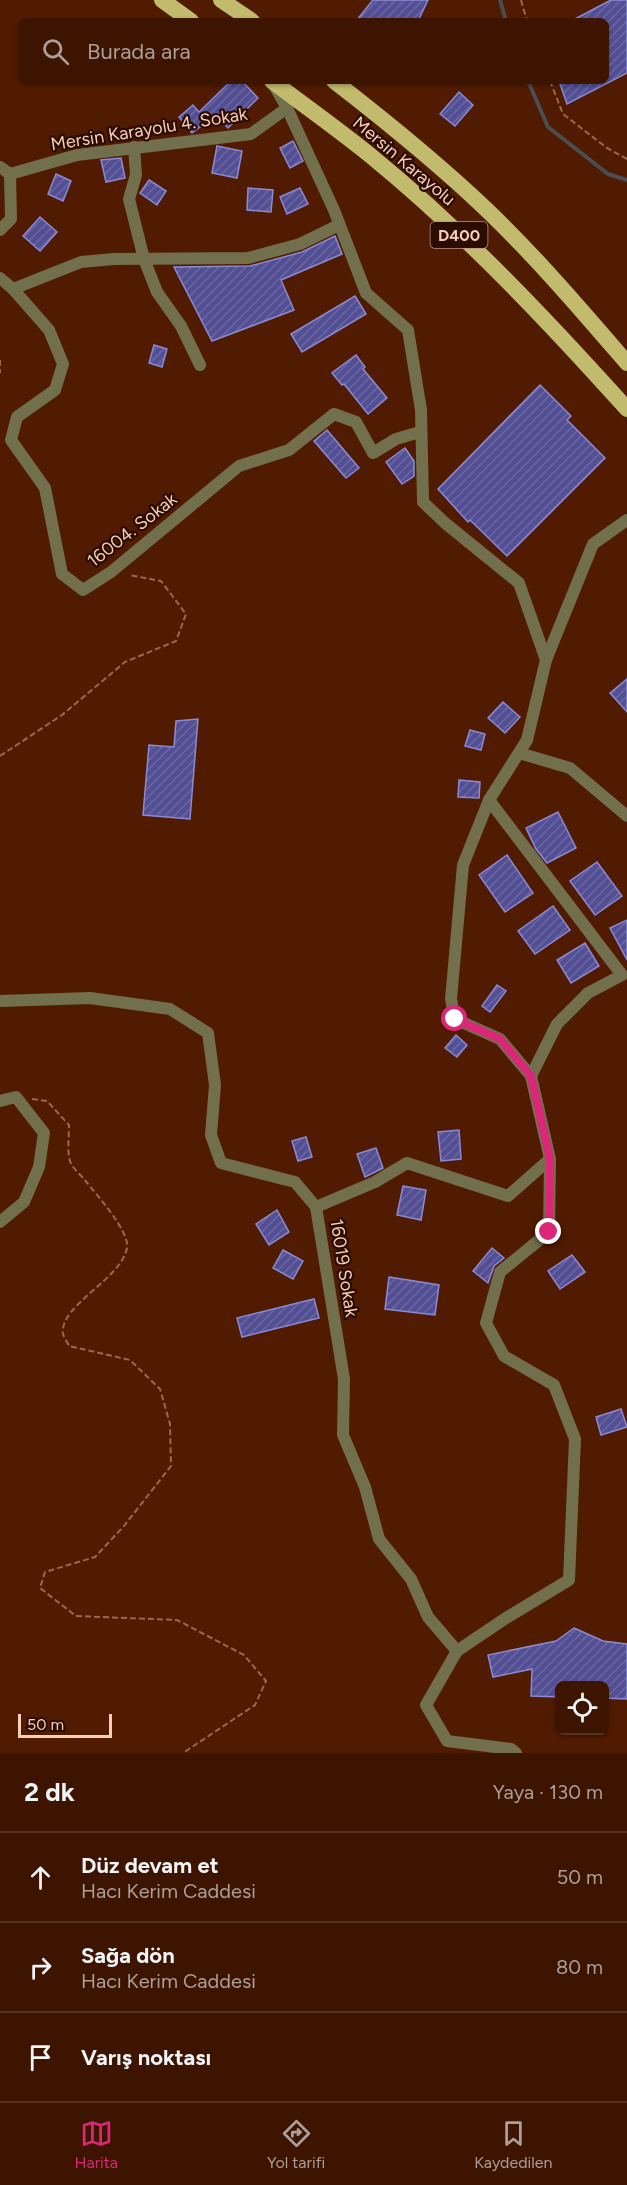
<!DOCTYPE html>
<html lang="tr">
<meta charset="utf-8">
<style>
body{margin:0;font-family:Figtree,sans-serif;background:#47210f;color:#f1f3f6}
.controls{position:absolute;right:18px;bottom:18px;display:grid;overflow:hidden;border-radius:9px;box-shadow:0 2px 4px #0004}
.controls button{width:54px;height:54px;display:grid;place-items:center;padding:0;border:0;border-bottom:2px solid #532;background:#3c1400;color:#f1f3f6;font:30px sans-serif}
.scale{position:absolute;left:18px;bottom:15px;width:94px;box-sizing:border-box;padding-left:6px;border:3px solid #f8cdbb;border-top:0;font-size:16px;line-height:21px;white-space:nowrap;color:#f8cdbb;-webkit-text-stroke:4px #2a0c01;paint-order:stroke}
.stop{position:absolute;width:18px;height:18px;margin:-14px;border:4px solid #db2777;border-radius:50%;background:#fff}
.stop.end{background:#db2777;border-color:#fff;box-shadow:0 2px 6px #0008}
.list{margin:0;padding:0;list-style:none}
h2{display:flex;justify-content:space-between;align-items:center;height:78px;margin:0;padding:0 24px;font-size:26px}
h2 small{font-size:20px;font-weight:400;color:#ac9e99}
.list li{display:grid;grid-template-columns:39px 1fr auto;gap:18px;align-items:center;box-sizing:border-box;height:90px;padding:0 24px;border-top:2px solid #532}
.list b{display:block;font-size:22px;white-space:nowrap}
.list p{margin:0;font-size:20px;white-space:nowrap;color:#ac9e99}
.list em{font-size:20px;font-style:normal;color:#ac9e99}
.icon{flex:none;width:33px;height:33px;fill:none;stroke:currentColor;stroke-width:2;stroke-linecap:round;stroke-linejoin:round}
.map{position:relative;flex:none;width:627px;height:1753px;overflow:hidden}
.search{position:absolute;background:#3c1400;box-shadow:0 2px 4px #0004;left:18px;right:18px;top:18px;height:66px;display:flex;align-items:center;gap:15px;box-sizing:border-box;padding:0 21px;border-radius:9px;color:#ac9e99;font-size:22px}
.sheet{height:348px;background:#3c1400}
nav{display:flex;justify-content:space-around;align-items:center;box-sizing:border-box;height:84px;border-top:2px solid #532;background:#3c1400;font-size:16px;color:#ac9e99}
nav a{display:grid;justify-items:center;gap:3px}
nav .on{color:#db2777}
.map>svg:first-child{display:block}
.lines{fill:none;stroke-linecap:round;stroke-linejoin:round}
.stream{stroke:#4a4e50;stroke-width:4}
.building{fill:url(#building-hatch);stroke:#8b8ad4;stroke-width:1.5}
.path{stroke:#996851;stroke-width:2;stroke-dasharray:6 3;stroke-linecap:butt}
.minor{stroke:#726f4d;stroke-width:12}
.tertiary{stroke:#726f4d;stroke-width:12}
.trunk{stroke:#c2ba6c;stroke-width:16}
.route{stroke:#db2777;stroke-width:8}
.labels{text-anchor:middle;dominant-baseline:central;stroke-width:4.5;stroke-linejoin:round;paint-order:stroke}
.shield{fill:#2a0c01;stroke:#ba9383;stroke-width:1.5}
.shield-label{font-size:16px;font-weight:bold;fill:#f8cdbb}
.street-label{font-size:18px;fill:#f8cdbb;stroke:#2a0c01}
</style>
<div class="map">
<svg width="627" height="1753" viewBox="0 0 627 1753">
<defs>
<pattern id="building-hatch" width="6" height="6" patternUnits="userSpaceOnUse" patternTransform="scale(1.5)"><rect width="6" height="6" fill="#524f94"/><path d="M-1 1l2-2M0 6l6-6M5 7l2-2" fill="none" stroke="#6c67a1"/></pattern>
</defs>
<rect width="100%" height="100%" fill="#501b00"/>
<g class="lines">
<!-- stream -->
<g class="stream">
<path d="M500,0L506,21"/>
<path d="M528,81L548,127L608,174L627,180"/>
</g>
</g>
<!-- building -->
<g class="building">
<path d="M373,0H428L418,21H356Z"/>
<path d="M611,0H627V73L567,104L559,81H606V21H571Z"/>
<path d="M231,81H242L258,98L228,128L216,115L192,133L179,117L193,105L199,112Z"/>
<path d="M459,92L473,105L455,126L440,114Z"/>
<path d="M293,141L303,161L290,168L280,148Z"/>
<path d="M217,146L242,151L237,178L212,173Z"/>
<path d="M121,158L125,178L106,182L101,160Z"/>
<path d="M56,174L71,181L63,201L48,194Z"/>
<path d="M149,180L166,191L157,205L140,193Z"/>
<path d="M248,188L273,190L271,212L247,210Z"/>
<path d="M300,188L308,204L287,214L280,197Z"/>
<path d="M40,217L57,232L40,251L23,236Z"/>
<path d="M335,236L342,254L281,280L294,310L212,341L174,267L250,266L302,252Z"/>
<path d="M355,296L366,314L302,352L291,334Z"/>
<path d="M154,345L167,349L162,367L149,363Z"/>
<path d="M356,355L365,367L363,369L387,398L368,414L344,384L342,385L332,373Z"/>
<path d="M540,385L571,416L567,420L605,458L507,556L470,520L468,522L438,489Z"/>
<path d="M327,430L359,468L346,478L314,441Z"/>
<path d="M405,448L414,461V476L402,484L386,462Z"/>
<path d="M627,679V712L610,693Z"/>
<path d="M503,702L520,717L505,733L488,718Z"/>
<path d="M198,719L190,819L143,815L149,745L174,747L176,721Z"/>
<path d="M470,730L485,734L481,750L465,746Z"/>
<path d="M459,780L480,782L479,798L458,797Z"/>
<path d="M558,812L576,848L547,863L536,849L526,828Z"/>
<path d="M507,855L533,893L505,912L479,875Z"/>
<path d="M597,862L622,896L595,915L570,881Z"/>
<path d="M553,906L570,930L535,954L518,931Z"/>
<path d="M627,920V960L610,928Z"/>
<path d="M585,943L599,966L571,983L557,960Z"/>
<path d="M497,985L506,991L490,1012L482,1006Z"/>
<path d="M456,1035L467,1045L457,1057L445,1048Z"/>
<path d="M459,1130L461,1159L441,1161L438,1132Z"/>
<path d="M306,1137L312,1157L298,1161L292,1141Z"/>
<path d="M376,1148L383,1168L365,1177L357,1154Z"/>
<path d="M403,1186L426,1190L421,1220L397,1215Z"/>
<path d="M277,1210L289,1232L269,1245L256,1224Z"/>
<path d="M492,1248L504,1258L494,1266L488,1283L473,1271Z"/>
<path d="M283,1250L303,1261L293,1279L273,1268Z"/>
<path d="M572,1255L585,1272L560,1289L548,1271Z"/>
<path d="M389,1277L439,1285L435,1315L385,1309Z"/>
<path d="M314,1299L319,1318L242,1337L237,1318Z"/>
<path d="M621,1409L627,1427L601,1435L596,1417Z"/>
<path d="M574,1628L603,1641L627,1644V1699L604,1698V1686H560V1697L531,1696L532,1669L493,1677L488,1655L556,1641Z"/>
</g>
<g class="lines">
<!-- path -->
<g class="path">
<path d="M521,0L527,21"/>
<path d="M550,81L563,114L607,148L627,159"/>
<path d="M0,360V373"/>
<path d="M0,756L62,715L125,662L176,641L186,614L161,581L129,575"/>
<path d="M32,1099L47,1101L69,1125C69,1136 67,1151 70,1161C72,1168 80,1174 84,1179C95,1193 130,1231 127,1248C121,1280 59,1305 63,1334C64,1338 68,1343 69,1346L130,1360L160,1389L170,1424L171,1466L124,1526L95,1557L45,1572L40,1588L76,1616L177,1620L244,1655L266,1681L255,1705L183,1753"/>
</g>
<!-- minor -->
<g class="minor">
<path d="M274,85L287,108L334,210L366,293L408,330L421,410L423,502L445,523L519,583L546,660"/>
<path d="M134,147L136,175L129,199L144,259L157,292L181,326L200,365"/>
<path d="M0,167L10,174L11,219L0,230"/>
<path d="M10,174L77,155L251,134L287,108"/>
<path d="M0,278L13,289L49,330L63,364L55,390L17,417L11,440L45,488L62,574L83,590L111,572L239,466L289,450L334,414L356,422L373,453L396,439L420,432"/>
<path d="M13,289L81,262L114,259L248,258L300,244L339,225"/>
<path d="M519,753L570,768L627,816"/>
<path d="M489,800L622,975L588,993L557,1024L531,1076"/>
<path d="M0,1001L90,998L170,1009L208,1033L215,1085L211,1135L221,1163L295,1182L316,1207L344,1379L343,1435L365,1487L379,1539L411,1579L428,1617L457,1651"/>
<path d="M0,1101L16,1097L44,1133L39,1167L24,1202L0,1222"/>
<path d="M316,1207L375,1182L407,1163L508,1196L550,1159"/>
</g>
<!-- tertiary -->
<path class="tertiary" d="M516,1753L511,1749L447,1741L426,1705L457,1651L506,1618L569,1580L575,1439L554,1385L504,1356L486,1323L500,1272L549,1232L550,1159L531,1076L500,1039L455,1019L451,999L463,865L489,800L527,740L546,660L593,544L627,520"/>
<!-- trunk -->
<g class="trunk">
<path d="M162,0L191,21"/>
<path d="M221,0L252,21"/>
<path d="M272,81C305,106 339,130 371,156C464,232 547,320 627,409"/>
<path d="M334,81C387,122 440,165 488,211C537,258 583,312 627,363"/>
</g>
</g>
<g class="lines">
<!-- route -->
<path class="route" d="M455,1019L500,1039L531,1076L550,1159L549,1232"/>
</g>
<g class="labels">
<!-- shield labels -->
<rect class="shield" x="430.5" y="222" width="57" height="26" rx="4.5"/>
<g class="shield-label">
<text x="459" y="235">D400</text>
</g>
<!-- street labels -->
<g class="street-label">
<text transform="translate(149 129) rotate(-9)">Mersin Karayolu 4. Sokak</text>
<text transform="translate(404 161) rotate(40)">Mersin Karayolu</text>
<text transform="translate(132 530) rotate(-38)">16004. Sokak</text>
<text transform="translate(344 1268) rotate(81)">16019 Sokak</text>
</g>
</g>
</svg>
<div class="controls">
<button><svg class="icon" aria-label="locate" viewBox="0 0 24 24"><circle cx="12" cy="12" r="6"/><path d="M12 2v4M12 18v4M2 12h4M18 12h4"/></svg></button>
</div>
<div class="scale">50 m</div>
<div class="stop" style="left:455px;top:1019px"></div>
<div class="stop end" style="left:549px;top:1232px"></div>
<div class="search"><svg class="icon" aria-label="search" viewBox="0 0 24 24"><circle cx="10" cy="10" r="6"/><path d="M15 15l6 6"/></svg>Burada ara</div>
</div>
<section class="sheet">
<h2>2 dk<small>Yaya · 130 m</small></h2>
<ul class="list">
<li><svg class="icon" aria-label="ahead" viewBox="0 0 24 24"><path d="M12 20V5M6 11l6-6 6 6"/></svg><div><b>Düz devam et</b><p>Hacı Kerim Caddesi</p></div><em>50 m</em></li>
<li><svg class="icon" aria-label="right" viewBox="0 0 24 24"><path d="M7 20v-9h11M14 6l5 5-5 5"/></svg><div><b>Sağa dön</b><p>Hacı Kerim Caddesi</p></div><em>80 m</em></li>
<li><svg class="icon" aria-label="arrive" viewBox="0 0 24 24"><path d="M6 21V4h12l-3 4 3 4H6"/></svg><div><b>Varış noktası</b></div></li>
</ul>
</section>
<nav>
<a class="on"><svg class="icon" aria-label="map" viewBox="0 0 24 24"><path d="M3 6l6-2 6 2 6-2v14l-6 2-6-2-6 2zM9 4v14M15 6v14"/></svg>Harita</a>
<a><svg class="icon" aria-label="directions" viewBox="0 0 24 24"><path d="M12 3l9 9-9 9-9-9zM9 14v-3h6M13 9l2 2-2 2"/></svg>Yol tarifi</a>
<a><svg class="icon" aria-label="saved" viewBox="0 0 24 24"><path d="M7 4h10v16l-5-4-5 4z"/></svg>Kaydedilen</a>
</nav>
